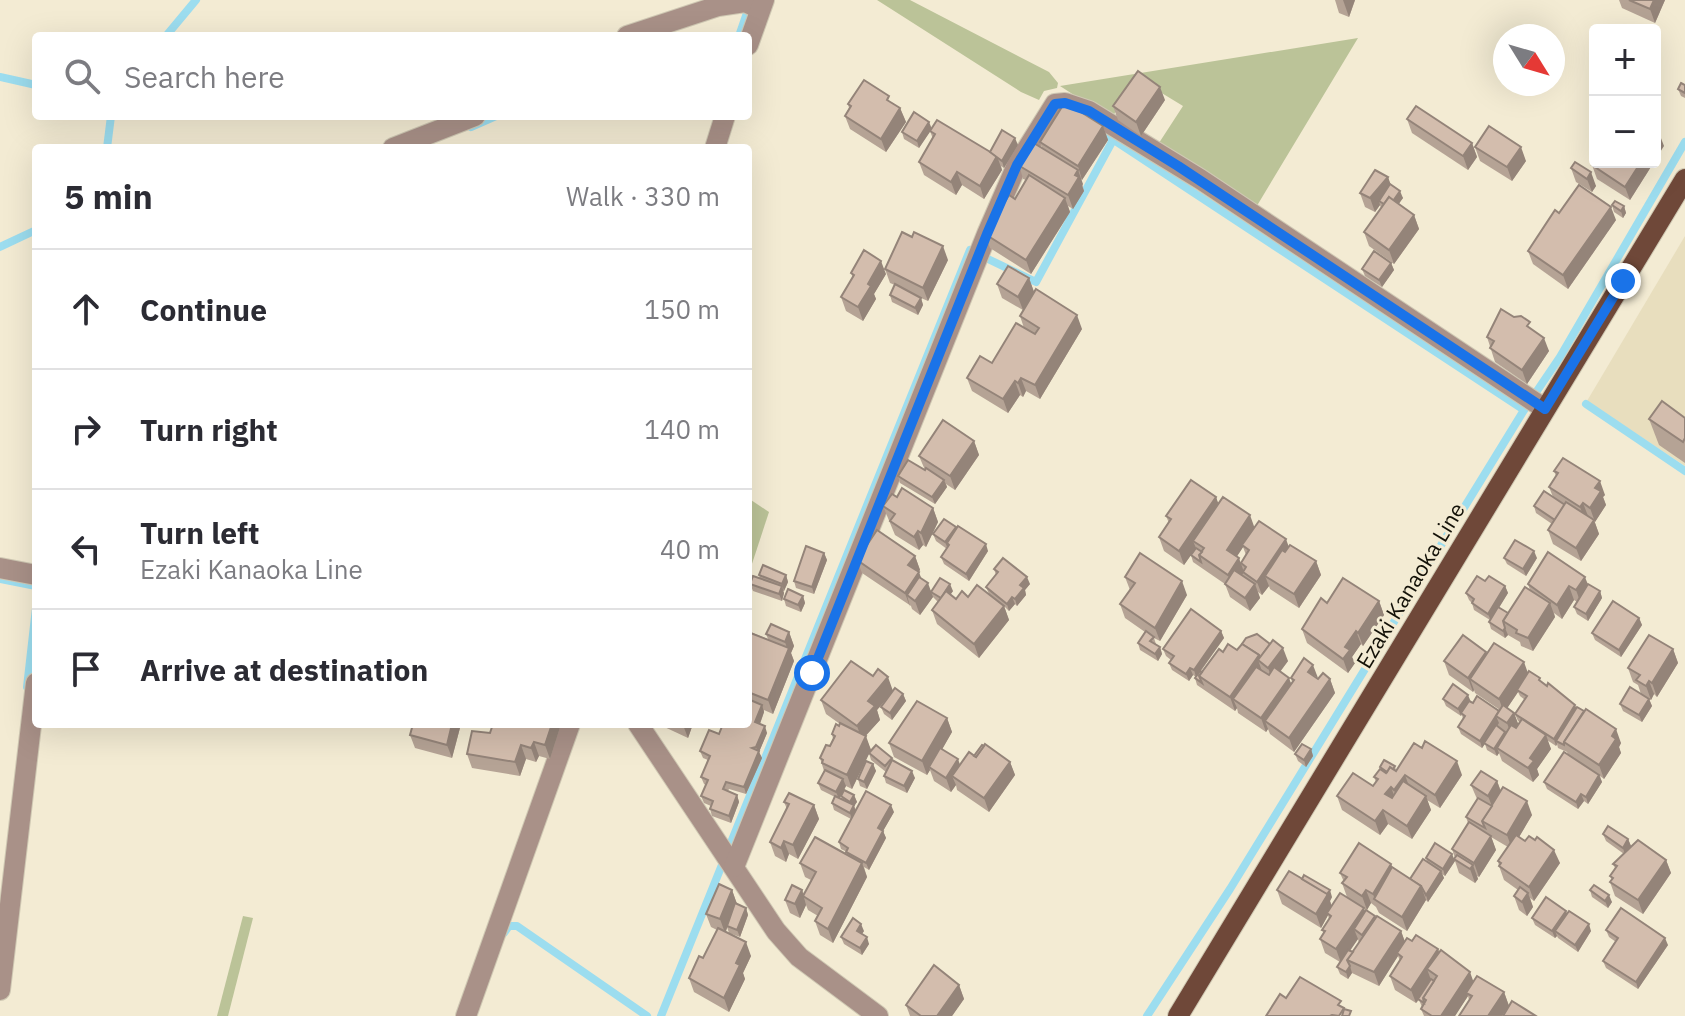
<!DOCTYPE html>
<meta charset="utf-8">
<style>
body{margin:0;font-family:"IBM Plex Sans",sans-serif;background:#f2f2f3;color:#2b2b33}
.controls{position:absolute;right:24px;top:24px;display:grid;overflow:hidden;border-radius:8px;box-shadow:0 8px 32px #0002}
.controls button{width:72px;height:72px;display:grid;place-items:center;padding:0;border:0;border-bottom:2px solid #e1e1e2;background:#fff;color:#2b2b33;font:40px sans-serif}
.compass{position:absolute;left:1493px;top:24px;width:72px;height:72px;border-radius:50%;background:#fff;box-shadow:0 8px 32px #0002;rotate:127deg}
.stop{position:absolute;width:24px;height:24px;margin:-18px;border:6px solid #1a73e8;border-radius:50%;background:#fff}
.stop.end{background:#1a73e8;border-color:#fff;box-shadow:0 2px 8px #0008}
.list{margin:0;padding:0;list-style:none}
h2{display:flex;justify-content:space-between;align-items:center;height:104px;margin:0;padding:0 32px;font-size:34px}
h2 small{font-size:26px;font-weight:400;color:#7c7c81}
.list li{display:grid;grid-template-columns:52px 1fr auto;gap:24px;align-items:center;box-sizing:border-box;height:120px;padding:0 32px;border-top:2px solid #e1e1e2}
.list b{display:block;font-size:30px;white-space:nowrap}
.list p{margin:0;font-size:26px;white-space:nowrap;color:#7c7c81}
.list em{font-size:26px;font-style:normal;color:#7c7c81}
.icon{flex:none;width:44px;height:44px;fill:none;stroke:currentColor;stroke-width:2;stroke-linecap:round;stroke-linejoin:round}
.map{position:relative;flex:none;width:1685px;height:1016px;overflow:hidden}
.search{position:absolute;background:#fff;box-shadow:0 8px 32px #0002;left:32px;top:32px;width:720px;height:88px;display:flex;align-items:center;gap:20px;box-sizing:border-box;padding:0 28px;border-radius:8px;color:#7c7c81;font-size:30px}
.panel{position:absolute;background:#fff;box-shadow:0 8px 32px #0002;left:32px;top:144px;width:720px;height:584px;border-radius:8px}
.map>svg:first-child{display:block}
.built{fill:#e8debe}
.green{fill:#bbc398}
.lines{fill:none;stroke-linecap:round;stroke-linejoin:round}
.stream{stroke:#9cddef;stroke-width:8}
.minor-casing{stroke:#cfc8b3;stroke-width:22}
.major-casing{stroke:#cfc8b3;stroke-width:22}
.minor{stroke:#a99188;stroke-width:20}
.major{stroke:#6f4839;stroke-width:20}
.wall{fill:#b5a395;fill-rule:evenodd}
.shaded-wall{fill:#948479}
.building{fill:#d3bdad;stroke:#948479;stroke-width:2}
.route{stroke:#1a73e8;stroke-width:10}
.labels{text-anchor:middle;dominant-baseline:central;stroke-width:6;stroke-linejoin:round;paint-order:stroke}
.street-label{font-size:22px;fill:#131108;stroke:#f3ebd3}
</style>
<div class="map">
<svg width="1685" height="1016" viewBox="0 0 1685 1016">
<rect width="100%" height="100%" fill="#f3ebd3"/>
<!-- built -->
<path class="built" d="M1685,236V466L1587,401Z"/>
<!-- green -->
<g class="green">
<path d="M877,0H910L1049,72L1058,83L1057,88L1044,91L1039,100L1021,92Z"/>
<path d="M1358,38L1255,209L1157,146L1183,106L1137,78L1111,119L1060,86Z"/>
<path d="M748,498L769,512L748,576Z"/>
<path d="M243,916L253,918L228,1016H217Z"/>
</g>
<g class="lines">
<!-- stream -->
<g class="stream">
<path d="M166,36L196,0"/>
<path d="M739,36L750,4"/>
<path d="M0,77L36,85"/>
<path d="M471,127L496,116"/>
<path d="M1100,131L1524,410"/>
<path d="M107,148L111,116"/>
<path d="M0,247L36,230"/>
<path d="M988,259L1036,282L1113,140"/>
<path d="M1586,404L1685,471"/>
<path d="M0,579L36,586"/>
<path d="M27,687L36,608"/>
<path d="M504,933L509,926H517L647,1016"/>
<path d="M661,1016L970,250"/>
<path d="M1147,1016L1230,889L1524,410L1560,357L1685,142"/>
</g>
<defs>
<g id="minor">
<path d="M627,36L718,6L745,2L760,9"/>
<path d="M748,45L764,0"/>
<path d="M393,148L475,116"/>
<path d="M715,148L725,116"/>
<path d="M0,568L36,575"/>
<path d="M638,724L776,931L799,957L878,1016"/>
<path d="M734,867L987,234L1017,165L1055,104L1065,103L1089,111L1200,179L1545,409"/>
<path d="M0,990L36,683"/>
<path d="M466,1016L570,724"/>
</g>
<path id="major" d="M1178,1016L1685,179"/>
</defs>
<!-- minor casing -->
<use href="#minor" class="minor-casing"/>
<!-- major casing -->
<use href="#major" class="major-casing"/>
<!-- minor -->
<use href="#minor" class="minor"/>
<!-- major -->
<use href="#major" class="major"/>
</g>
<!-- wall -->
<g class="wall">
<path d="M1335,0H1355L1349,17L1339,13Z"/>
<path d="M1619,0H1665L1655,23L1622,8Z"/>
<path d="M1685,85V98L1681,96L1678,89Z"/>
<path d="M1165,100L1141,136L1118,120L1113,106Z"/>
<path d="M892,103L900,108L906,122L886,152L850,129L845,116L849,108L848,104Z"/>
<path d="M1407,119L1472,143L1477,157L1468,170L1412,133Z"/>
<path d="M1103,126L1108,140L1082,180L1081,179L1084,191L1073,209L1068,206L1070,212L1031,274L990,248L985,234L1015,199L1026,180L1023,179L1017,157L1030,146L1042,148L1040,142Z"/>
<path d="M932,128L990,152L1018,145L1004,168L1001,166L1002,170L984,199L962,185L956,195L924,175L919,162L933,139L930,131L919,148L904,139L902,132Z"/>
<path d="M1475,147L1526,161L1512,181L1480,161Z"/>
<path d="M1575,162L1596,186L1592,192L1576,182L1571,168Z"/>
<path d="M1595,162H1654L1630,200L1597,179L1592,165Z"/>
<path d="M1388,177L1390,184L1403,198L1398,204L1414,215L1419,229L1394,264L1369,246L1364,232L1381,208L1380,205L1375,212L1365,207L1360,193Z"/>
<path d="M1612,205L1624,206L1626,213L1623,218L1614,212Z"/>
<path d="M1559,213L1616,220L1568,289L1533,264L1528,251Z"/>
<path d="M948,260L928,301L921,298L923,305L918,315L892,302L890,295L895,285L890,283L885,269Z"/>
<path d="M1391,263L1394,270L1382,287L1365,276L1362,269Z"/>
<path d="M851,273L886,274L874,294L876,299L863,321L846,311L841,297L853,278Z"/>
<path d="M1029,278L1034,292L1023,310L1002,298L997,284Z"/>
<path d="M1020,316L1082,329L1040,399L1026,391L1023,397L1020,395L1008,413L972,391L967,378L992,363L1024,328Z"/>
<path d="M1533,330L1549,351L1527,384L1495,362L1487,337Z"/>
<path d="M1685,418V463L1659,445L1649,419Z"/>
<path d="M974,441L979,455L955,490L946,484L947,487L935,504L900,483L898,476L925,470L919,456Z"/>
<path d="M1554,471L1605,495L1603,497L1606,505L1595,522L1594,520L1599,534L1581,561L1553,544L1548,530L1552,524L1536,513L1534,506L1553,497L1549,487L1556,476Z"/>
<path d="M897,497L933,508L938,522L926,547L923,545L919,550L895,535L883,506Z"/>
<path d="M1216,497L1218,504L1254,527L1316,561L1321,575L1299,608L1270,589L1269,586L1262,595L1258,592L1260,598L1250,611L1230,597L1225,584L1193,562L1191,555L1184,565L1164,551L1159,537L1169,523L1166,516ZM1243,547L1246,555L1241,563L1236,557Z"/>
<path d="M956,527V529L988,551L969,581L944,564L941,557L947,549L936,541L933,534Z"/>
<path d="M824,553L827,560L814,594L796,588L794,581Z"/>
<path d="M915,556L920,570L918,572L921,578L931,591H953L950,595L956,599L989,594L986,587L996,575L994,569L1030,584L1025,590L1026,595L1017,606L1015,604L1009,611L1004,606L1009,620L979,658L937,624L932,610L938,602L933,597L920,615L912,609L911,606L862,573L857,560Z"/>
<path d="M1504,558H1537L1526,576L1507,564Z"/>
<path d="M759,575H786L788,582L784,591H783L784,593L782,601L753,591L750,584L760,579Z"/>
<path d="M1125,577L1187,595L1160,641L1154,638L1156,644L1160,647L1162,654L1158,661L1140,650L1138,643L1145,632L1125,618L1120,604L1130,590Z"/>
<path d="M1485,581L1505,586L1508,593L1499,607L1508,613L1530,590L1528,584L1588,585L1600,591L1602,598L1588,621L1577,614L1574,607L1577,602L1574,600L1562,619L1554,613L1555,617L1533,651L1521,646L1520,642L1508,635L1505,638L1491,629L1489,622L1490,620L1474,610L1472,603L1469,600L1466,593Z"/>
<path d="M803,596L805,603L801,612L786,606L784,599Z"/>
<path d="M1379,601L1384,615L1363,646L1361,644L1352,657L1355,663L1348,673L1307,643L1302,629L1327,603Z"/>
<path d="M1639,618L1642,625L1621,657L1595,640L1592,633Z"/>
<path d="M748,631L768,639L766,634L789,632L794,646L791,653L794,661L773,714L764,710V712L760,724L767,733L759,752L762,758L746,794L729,789L728,791L737,795L739,802L731,823L712,816L710,809L711,806L704,803L701,796L706,785L704,784L701,777L708,760L703,758L700,751L719,734L748,724Z"/>
<path d="M1221,631L1224,638L1201,671L1202,672L1223,652L1237,650L1288,661L1280,672L1291,683L1292,682L1291,678L1330,679L1335,693L1294,752L1270,734L1268,729L1266,732L1238,713L1237,708L1235,711L1197,685L1195,678L1196,677L1193,675L1189,681L1172,670L1169,663L1171,660L1166,656L1163,649Z"/>
<path d="M1673,649L1678,663L1657,697L1654,694L1651,700L1649,699L1652,706L1642,722L1623,711L1620,704L1641,694L1638,685L1633,682L1628,668Z"/>
<path d="M1487,654L1528,673L1542,682L1621,743L1619,747L1621,753L1604,779L1600,776L1602,782L1588,804L1584,801L1578,809L1547,789L1544,782L1568,755L1567,752L1558,748L1557,744L1556,746L1547,740L1551,749L1537,769L1539,775L1533,782L1502,761L1499,753L1497,756L1487,750L1485,744L1482,748L1461,734L1458,727L1463,719L1462,715L1461,716L1446,706L1443,699L1471,702L1500,710L1475,693L1474,690L1473,692L1449,675L1444,661ZM1518,692L1520,696L1525,700L1515,714L1518,721L1520,722L1518,724L1514,713L1507,708Z"/>
<path d="M893,690L903,694L906,701L892,720L884,714L881,707L889,696L877,710L880,720L865,736L871,750L893,761L915,778L907,793L886,783L884,776L886,772L871,760L869,753L852,789L846,786L840,798L842,799L841,796L854,795L857,802L854,806L856,810L894,812L883,831L886,838L869,870L864,867L867,877L833,943L820,935L815,921L818,916L808,910L806,905L800,918L790,913L785,900L802,890L804,894L811,880L805,877L800,863L848,855L847,852L841,849L839,842L851,819L834,810L832,803L835,797L821,790L818,783L824,771L820,758L830,746L833,739L832,734L840,724L826,714L821,700Z"/>
<path d="M947,718L952,732L942,749L960,765L974,756L1010,762L1015,775L989,812L957,790L956,785L951,792L934,781L930,770L927,775L894,757L889,743Z"/>
<path d="M413,724H461L452,758L415,748L410,735Z"/>
<path d="M561,724L550,759L539,756L536,762L526,759L520,776L472,768L467,754L490,733Z"/>
<path d="M658,724H693L688,738Z"/>
<path d="M1311,749L1313,756L1306,767L1298,761L1295,754Z"/>
<path d="M873,764L876,771L867,789L860,786L858,779Z"/>
<path d="M1395,766L1396,771L1462,775L1440,808L1427,800L1431,810L1412,839L1388,824L1380,835L1342,810L1337,796L1373,786L1376,782L1374,777L1381,769L1380,767Z"/>
<path d="M1497,781L1501,791L1532,815L1519,837L1560,863L1534,901L1530,898L1533,907L1527,916L1519,910L1514,896L1518,890L1504,880L1499,866L1498,861L1508,847L1491,837L1496,850L1479,877L1477,876L1478,879L1475,883L1459,873L1455,861L1445,876L1442,874L1444,878L1428,902L1426,900L1407,931L1379,913L1376,907L1371,903L1367,910L1347,897L1342,883L1344,882L1340,873L1391,864L1392,867L1410,879L1427,861L1426,858L1454,859L1455,858L1452,849L1468,823L1466,817L1477,799L1471,785Z"/>
<path d="M784,802L814,805L819,819L798,859L789,854L786,862L775,856L770,842L787,809Z"/>
<path d="M1603,834L1628,839L1631,846L1666,860L1671,873L1643,914L1615,896L1610,882L1612,880L1610,876L1615,868L1613,864L1624,854L1606,841Z"/>
<path d="M732,890L737,904L746,908L748,915L740,937L729,933L727,927L726,932L751,956L743,973L745,979L729,1012L694,992L689,978L703,958L717,930L711,927L706,914Z"/>
<path d="M1277,890L1332,897L1330,901L1332,906L1365,911L1401,931L1405,942L1412,941L1438,949L1439,953L1473,982L1504,992L1509,1006L1502,1016H1459L1469,1000L1468,996L1455,1016H1424L1421,1009L1422,1007L1419,1000L1416,1003L1395,990L1390,976L1400,961L1398,956L1379,986L1352,973L1348,979L1340,974L1337,967L1340,962L1325,953L1320,939L1324,934L1322,930L1329,919L1328,915L1321,928L1282,904ZM1358,939L1359,943L1353,952L1350,951Z"/>
<path d="M1590,890L1612,902L1608,908L1592,897Z"/>
<path d="M1567,913L1591,931L1578,952L1558,938L1557,936L1555,938L1535,925L1532,918Z"/>
<path d="M1606,930L1668,945L1638,989L1606,968L1603,961L1616,942L1609,937Z"/>
<path d="M864,931L862,934L869,944L862,955L844,944L841,937Z"/>
<path d="M959,985L964,999L952,1016H910L906,1005Z"/>
</g>
<!-- shaded-wall -->
<g class="shaded-wall">
<path d="M1343,0H1355L1349,17Z"/>
<path d="M1654,0H1665L1655,23L1650,9Z"/>
<path d="M1160,87L1165,100L1141,136L1136,122Z"/>
<path d="M900,108L906,122L886,152L881,139Z"/>
<path d="M929,122L932,129L919,148L917,141Z"/>
<path d="M1103,126L1108,140L1082,180L1078,166Z"/>
<path d="M1659,133L1664,146L1655,160V139Z"/>
<path d="M1015,138L1018,145L1004,168L1002,161Z"/>
<path d="M1472,143L1477,157L1468,170L1463,156Z"/>
<path d="M1521,147L1526,161L1512,181L1507,167Z"/>
<path d="M997,156L1002,170L984,199L980,186Z"/>
<path d="M1641,162H1654L1630,200L1625,187Z"/>
<path d="M1078,170L1083,184L1082,186L1084,191L1073,209L1068,195Z"/>
<path d="M957,172L962,185L956,195L951,182Z"/>
<path d="M1591,172L1596,186L1592,192L1587,179Z"/>
<path d="M1388,177L1393,191L1379,201L1380,205L1375,212L1370,198Z"/>
<path d="M1400,191L1403,198L1391,215L1388,208Z"/>
<path d="M1065,198L1070,212L1031,274L1026,260Z"/>
<path d="M1624,206L1626,213L1623,218L1621,211Z"/>
<path d="M1611,207L1616,220L1568,289L1563,275Z"/>
<path d="M1414,215L1419,229L1394,264L1389,250Z"/>
<path d="M943,246L948,260L928,301L923,288Z"/>
<path d="M881,261L886,274L874,294L876,299L863,321L858,307L868,284Z"/>
<path d="M1391,263L1394,270L1382,287L1379,280Z"/>
<path d="M1029,278L1034,292L1023,310L1018,297Z"/>
<path d="M921,298L923,305L918,315L915,308Z"/>
<path d="M1077,315L1082,329L1040,399L1035,385Z"/>
<path d="M1544,338L1549,351L1527,384L1522,370Z"/>
<path d="M1021,378L1026,391L1023,397L1018,383Z"/>
<path d="M1015,381L1020,395L1008,413L1003,399Z"/>
<path d="M974,441L979,455L955,490L950,476Z"/>
<path d="M944,480L947,487L935,504L932,497Z"/>
<path d="M1600,481L1605,495L1603,497L1606,505L1595,522L1590,508L1595,488Z"/>
<path d="M1216,497L1221,511L1193,541L1196,548L1184,565L1179,551Z"/>
<path d="M1583,503L1588,516L1585,521L1580,507Z"/>
<path d="M933,508L938,522L926,547L921,533Z"/>
<path d="M1250,515L1255,529L1232,564L1227,550Z"/>
<path d="M1594,520L1599,534L1581,561L1576,548Z"/>
<path d="M956,527L958,534L947,543L949,548L948,549L945,542Z"/>
<path d="M918,531L923,545L919,550L914,537Z"/>
<path d="M1286,539L1291,553L1265,576L1269,586L1262,595L1257,582Z"/>
<path d="M986,544L988,551L969,581L966,574Z"/>
<path d="M1534,551L1537,558L1526,576L1523,569Z"/>
<path d="M824,553L827,560L814,594L812,587Z"/>
<path d="M915,556L920,570L913,579L908,565Z"/>
<path d="M1239,558L1244,572L1233,589L1228,575Z"/>
<path d="M1316,561L1321,575L1299,608L1294,594Z"/>
<path d="M919,572L924,586L907,595L910,607L905,593Z"/>
<path d="M786,575L788,582L784,591L782,584Z"/>
<path d="M1027,577L1030,584L1025,590L1026,595L1017,606L1015,599L1020,585Z"/>
<path d="M1585,577L1590,590L1581,604L1576,590Z"/>
<path d="M1182,581L1187,595L1160,641L1155,628Z"/>
<path d="M928,583L933,597L920,615L915,601Z"/>
<path d="M950,584L953,591L943,605L941,598Z"/>
<path d="M1255,584L1260,598L1250,611L1245,598Z"/>
<path d="M782,586L784,593L782,601L779,594Z"/>
<path d="M1505,586L1508,593L1491,621L1488,614Z"/>
<path d="M1569,586L1574,600L1562,619L1557,605Z"/>
<path d="M1600,591L1602,598L1588,621L1586,614Z"/>
<path d="M803,596L805,603L801,612L798,605Z"/>
<path d="M1012,597L1015,604L1009,611L1007,604Z"/>
<path d="M1379,601L1384,615L1363,646L1358,633Z"/>
<path d="M1550,603L1555,617L1533,651L1528,638Z"/>
<path d="M1004,606L1009,620L979,658L974,644Z"/>
<path d="M1639,618L1642,625L1621,657L1619,650Z"/>
<path d="M1505,628L1508,635L1505,638L1503,631Z"/>
<path d="M1221,631L1224,638L1196,677L1194,670Z"/>
<path d="M1356,631L1361,644L1352,657L1355,663L1348,673L1343,659L1345,647Z"/>
<path d="M789,632L794,646L791,653L794,661L773,714L768,700L788,651L785,642Z"/>
<path d="M1160,647L1162,654L1158,661L1155,654Z"/>
<path d="M1283,648L1288,661L1273,681L1268,668Z"/>
<path d="M1673,649L1678,663L1657,697L1652,683Z"/>
<path d="M1486,652L1491,666L1470,679L1474,690L1473,692L1468,678Z"/>
<path d="M1259,655L1261,662L1258,660L1262,671L1233,699L1237,708L1235,711L1230,697Z"/>
<path d="M1524,662L1529,676L1517,690L1518,692L1504,713L1499,699Z"/>
<path d="M1313,665L1318,678L1308,672Z"/>
<path d="M1190,668L1193,675L1189,681L1186,674Z"/>
<path d="M888,677L893,691L877,710L880,720L862,740L857,726L868,701Z"/>
<path d="M1289,678L1294,691L1265,721L1268,729L1266,732L1261,718Z"/>
<path d="M1330,679L1335,693L1294,752L1289,738Z"/>
<path d="M1649,681L1654,694L1651,700L1646,686Z"/>
<path d="M903,694L906,701L892,720L890,713Z"/>
<path d="M1468,695L1471,702L1461,713V716L1458,709Z"/>
<path d="M1649,699L1652,706L1642,722L1639,715Z"/>
<path d="M762,705L764,712L758,729L755,722Z"/>
<path d="M1575,705L1578,712L1556,741L1557,744L1556,746L1554,739Z"/>
<path d="M1514,713L1519,726L1512,737L1507,723Z"/>
<path d="M1496,716L1499,723L1482,748L1480,741Z"/>
<path d="M947,718L952,732L931,769L929,767L930,770L927,775L922,761Z"/>
<path d="M452,724H461L452,758L447,745Z"/>
<path d="M552,724H561L550,759L545,745Z"/>
<path d="M684,724H693L688,738L683,725Z"/>
<path d="M765,726L767,733L759,752L762,758L746,794L744,787L758,753L756,747Z"/>
<path d="M1616,729L1621,743L1619,747L1621,753L1604,779L1599,765L1612,736Z"/>
<path d="M1505,732L1508,739L1497,748L1499,753L1497,756L1494,749Z"/>
<path d="M1546,735L1551,749L1537,769L1539,775L1533,782L1528,768L1530,758Z"/>
<path d="M866,736L871,750L852,789L847,775Z"/>
<path d="M534,742L539,756L536,762L531,748Z"/>
<path d="M521,745L526,759L520,776L515,762Z"/>
<path d="M1311,749L1313,756L1306,767L1304,760Z"/>
<path d="M958,759L963,773L952,776L956,785L951,792L946,778Z"/>
<path d="M1457,761L1462,775L1440,808L1435,795Z"/>
<path d="M1010,762L1015,775L989,812L984,798Z"/>
<path d="M873,764L876,771L867,789L864,782Z"/>
<path d="M912,771L915,778L907,793L904,786Z"/>
<path d="M1405,775L1410,789L1399,803L1394,790Z"/>
<path d="M1599,775L1602,782L1588,804L1586,797Z"/>
<path d="M843,779L846,786L839,799L836,792Z"/>
<path d="M1497,781L1502,795L1493,809L1488,796Z"/>
<path d="M1391,787L1396,801L1385,794Z"/>
<path d="M1581,794L1584,801L1578,809L1576,802Z"/>
<path d="M737,795L739,802L731,823L729,816Z"/>
<path d="M854,795L857,802L854,806L856,812L852,820L850,813L852,808L850,802Z"/>
<path d="M1426,796L1431,810L1412,839L1407,826Z"/>
<path d="M1527,801L1532,815L1512,849L1507,835Z"/>
<path d="M814,805L819,819L798,859L793,845Z"/>
<path d="M891,805L894,812L883,831L886,838L869,870L866,863L878,828Z"/>
<path d="M1383,810L1388,824L1380,835L1375,821Z"/>
<path d="M1491,836L1496,850L1479,877L1474,863Z"/>
<path d="M1628,839L1631,846L1625,855L1623,848Z"/>
<path d="M784,841L789,854L786,862L781,848Z"/>
<path d="M1554,850L1560,863L1534,901L1529,887Z"/>
<path d="M1452,854L1455,861L1445,876L1443,869Z"/>
<path d="M1666,860L1671,873L1643,914L1638,900Z"/>
<path d="M862,863L867,877L833,943L828,929Z"/>
<path d="M1391,864L1396,878L1375,900L1373,894Z"/>
<path d="M1473,865L1478,879L1475,883L1470,869Z"/>
<path d="M1441,871L1444,878L1428,902L1426,895Z"/>
<path d="M1421,886L1426,900L1407,931L1402,917Z"/>
<path d="M732,890L737,904L725,933L720,919Z"/>
<path d="M802,890L806,905L800,918L795,904Z"/>
<path d="M1330,890L1332,897L1330,901L1332,908L1321,928L1316,914Z"/>
<path d="M1366,890L1371,903L1367,910L1362,896Z"/>
<path d="M1528,893L1533,907L1527,916L1522,902Z"/>
<path d="M1609,895L1612,902L1608,908L1605,901Z"/>
<path d="M746,908L748,915L740,937L737,930Z"/>
<path d="M1364,908L1369,922L1354,929L1358,939L1341,963L1336,949Z"/>
<path d="M1566,911L1569,918L1555,931L1557,936L1555,938L1552,931Z"/>
<path d="M861,924L864,931L859,938L857,931Z"/>
<path d="M1589,924L1591,931L1578,952L1575,945Z"/>
<path d="M1401,931L1406,945L1397,953L1398,956L1379,986L1374,972Z"/>
<path d="M867,937L869,944L862,955L860,948Z"/>
<path d="M1665,938L1668,945L1638,989L1636,982Z"/>
<path d="M746,942L751,956L743,973L745,979L729,1012L724,998L736,963Z"/>
<path d="M1438,949L1443,963L1427,969L1431,980L1416,1003L1411,990Z"/>
<path d="M1350,966L1352,973L1348,979L1346,972Z"/>
<path d="M1470,972L1475,986L1466,993L1468,996L1455,1016H1441Z"/>
<path d="M959,985L964,999L952,1016H937Z"/>
<path d="M1504,992L1509,1006L1502,1016H1488Z"/>
</g>
<!-- building -->
<g class="building">
<path d="M1629,0H1654L1650,9Z"/>
<path d="M1138,71L1160,87L1136,122L1113,106Z"/>
<path d="M864,80L889,96L887,100L900,108L881,139L845,116L851,106L848,104Z"/>
<path d="M1681,83L1685,85V93L1678,89Z"/>
<path d="M1065,102L1103,126L1078,166L1040,142Z"/>
<path d="M1416,106L1472,143L1463,156L1407,119Z"/>
<path d="M914,112L929,122L917,141L902,132Z"/>
<path d="M937,120L997,156L980,186L957,172L951,182L919,162L935,134L930,131Z"/>
<path d="M1489,126L1521,147L1507,167L1475,147Z"/>
<path d="M1002,130L1015,138L1002,161L990,152Z"/>
<path d="M1032,142L1078,170L1075,175L1079,177L1068,195L1018,165L1021,160L1017,157L1026,144L1030,146Z"/>
<path d="M1595,161V162H1641L1625,187L1592,165Z"/>
<path d="M1575,162L1591,172L1587,179L1571,168Z"/>
<path d="M1375,170L1388,177L1370,198L1360,193Z"/>
<path d="M1029,175L1065,198L1026,260L985,234L1009,195L1015,199Z"/>
<path d="M1390,184L1400,191L1393,201L1389,197L1384,204L1379,201Z"/>
<path d="M1579,185L1611,207L1563,275L1528,251L1555,210L1559,213Z"/>
<path d="M1389,197L1414,215L1389,250L1364,232Z"/>
<path d="M1615,201L1624,206L1621,211L1612,205Z"/>
<path d="M902,232L912,237L914,232L943,246L923,288L885,269Z"/>
<path d="M864,250L881,261L868,284L871,286L858,307L841,297L854,275L851,273Z"/>
<path d="M1374,251L1391,263L1379,280L1362,269Z"/>
<path d="M1008,266L1029,278L1018,297L997,284Z"/>
<path d="M895,284L921,298L915,308L890,295Z"/>
<path d="M1036,289L1077,315L1035,385L1021,378L1018,383L1015,381L1003,399L967,378L980,356L992,363L1016,323L1035,334L1039,328L1020,316Z"/>
<path d="M1501,309L1514,317L1521,316L1530,322L1527,326L1544,338L1522,370L1490,348L1494,341L1487,337Z"/>
<path d="M1662,401L1685,418V438L1683,442L1649,419Z"/>
<path d="M943,420L974,441L950,476L919,456Z"/>
<path d="M1563,458L1600,481L1595,488L1601,491L1590,508L1583,503L1580,507L1549,487L1558,473L1554,471Z"/>
<path d="M908,460L925,470L926,468L944,480L932,497L898,476Z"/>
<path d="M1191,480L1216,497L1179,551L1159,537L1171,519L1166,516Z"/>
<path d="M902,488L933,508L921,533L918,531L914,537L890,521L895,514L883,506L892,494L897,497Z"/>
<path d="M1544,491L1565,505L1555,520L1534,506Z"/>
<path d="M1223,497L1250,515L1227,550L1239,558L1228,575L1199,555L1204,548L1193,541Z"/>
<path d="M1566,502L1594,520L1576,548L1548,530Z"/>
<path d="M944,519L956,527L945,542L933,534Z"/>
<path d="M1259,521L1286,539L1257,582L1243,572L1246,567L1241,563L1249,550L1242,545Z"/>
<path d="M958,526L986,544L966,574L941,557L949,545L947,543Z"/>
<path d="M877,530L915,556L908,565L919,572L905,593L857,560Z"/>
<path d="M1515,540L1534,551L1523,569L1504,558Z"/>
<path d="M1290,545L1316,561L1294,594L1265,576L1282,550L1285,552Z"/>
<path d="M806,546L824,553L812,587L794,581Z"/>
<path d="M1196,548L1202,552L1199,555L1201,562L1191,555Z"/>
<path d="M1548,552L1585,577L1576,590L1569,586L1557,605L1528,584Z"/>
<path d="M1140,553L1182,581L1155,628L1120,604L1135,583L1125,577Z"/>
<path d="M1003,558L1027,577L1020,585L1024,588L1015,599L1012,597L1007,604L986,587L998,572L994,569Z"/>
<path d="M763,565L786,575L782,584L759,575Z"/>
<path d="M1234,570L1255,584L1245,598L1225,584Z"/>
<path d="M753,576L782,586L779,594L750,584Z"/>
<path d="M1477,576L1485,581L1489,576L1505,586L1488,614L1472,603L1474,599L1466,593Z"/>
<path d="M919,577L928,583L915,601L907,595Z"/>
<path d="M940,578L950,584L941,598L931,592Z"/>
<path d="M1343,578L1379,601L1358,633L1356,631L1345,647L1350,650L1343,659L1302,629L1321,598L1327,603Z"/>
<path d="M1588,584L1600,591L1586,614L1574,607Z"/>
<path d="M977,585L1004,606L974,644L932,610L946,591L956,599L962,591L968,597Z"/>
<path d="M1525,587L1550,603L1528,638L1516,633L1517,630L1503,621Z"/>
<path d="M788,589L803,596L798,605L784,599Z"/>
<path d="M1613,601L1639,618L1619,650L1592,633Z"/>
<path d="M1498,607L1508,613L1503,621L1505,628L1503,631L1489,622Z"/>
<path d="M1191,609L1221,631L1194,670L1190,668L1186,674L1169,663L1174,656L1163,649Z"/>
<path d="M771,624L789,632L785,642L766,634Z"/>
<path d="M1146,631L1154,637L1150,641L1160,647L1155,654L1138,643Z"/>
<path d="M748,632L789,648L768,700L748,692Z"/>
<path d="M1257,634L1270,644L1260,658L1259,655L1242,644L1246,638Z"/>
<path d="M1463,635L1486,652L1468,678L1444,661Z"/>
<path d="M1649,635L1673,649L1652,683L1649,681L1646,686L1636,680L1640,675L1628,668Z"/>
<path d="M1273,640L1283,648L1268,668L1258,660Z"/>
<path d="M1494,643L1524,662L1499,699L1470,679Z"/>
<path d="M1228,644L1237,650L1242,644L1259,655L1230,697L1199,676L1219,649L1223,652Z"/>
<path d="M1304,658L1313,665L1308,672L1318,679L1323,673L1330,679L1289,738L1265,721L1294,680L1291,678Z"/>
<path d="M851,661L873,676L878,669L888,677L868,701L875,706L857,726L821,700Z"/>
<path d="M1256,667L1269,675L1274,667L1289,678L1261,718L1233,699Z"/>
<path d="M1200,671L1202,672L1199,676L1202,683L1195,678Z"/>
<path d="M1529,671L1540,678L1539,680L1547,686L1548,683L1575,705L1554,739L1515,714L1527,696L1517,690Z"/>
<path d="M1453,684L1468,695L1458,709L1443,699Z"/>
<path d="M1630,687L1649,699L1639,715L1620,704Z"/>
<path d="M895,688L903,694L890,713L881,707Z"/>
<path d="M1477,696L1499,711L1480,741L1458,727L1465,716L1461,713L1469,701L1473,703Z"/>
<path d="M748,699L762,705L755,722L765,726L756,747L752,748L759,751L744,787L726,782L723,789L737,795L729,816L710,809L713,801L701,796L708,780L701,777L710,756L700,751L709,730L719,734L723,724H748Z"/>
<path d="M917,701L947,718L922,761L889,743Z"/>
<path d="M1503,705L1514,713L1507,723L1496,716Z"/>
<path d="M1577,707L1584,711L1564,742V745L1556,741Z"/>
<path d="M1586,709L1616,729L1612,736L1616,739L1599,765L1564,742Z"/>
<path d="M1522,719L1546,735L1530,758L1534,761L1528,768L1497,748L1511,725L1516,728Z"/>
<path d="M840,723L866,736L847,775L822,763L823,760L820,758L826,745L830,746L835,736L832,734L836,724L839,726Z"/>
<path d="M413,724H452L447,745L410,735Z"/>
<path d="M493,724H552L545,745L534,742L531,748L521,745L515,762L467,754L472,731L490,733Z"/>
<path d="M1496,725L1505,732L1494,749L1484,743Z"/>
<path d="M1425,741L1457,761L1435,795L1405,775L1394,790L1391,787L1385,794L1392,798L1403,781L1426,796L1407,826L1383,810L1375,821L1337,796L1353,773L1373,786L1378,779L1374,777L1380,769L1386,773L1390,767L1396,771L1414,743L1422,748Z"/>
<path d="M985,744L1010,762L984,798L952,776L969,752L976,757Z"/>
<path d="M1302,744L1311,749L1304,760L1295,754Z"/>
<path d="M876,745L892,758L885,766L869,753Z"/>
<path d="M982,745L984,746L976,757L974,756Z"/>
<path d="M940,748L958,759L946,778L929,767Z"/>
<path d="M1564,752L1599,775L1586,797L1581,794L1576,802L1544,782Z"/>
<path d="M892,760L912,771L904,786L884,776Z"/>
<path d="M1384,760L1395,766L1393,769L1390,767L1387,772L1380,767Z"/>
<path d="M866,761L873,764L864,782L858,779Z"/>
<path d="M825,770L843,779L836,792L818,783Z"/>
<path d="M1481,771L1497,781L1488,796L1471,785Z"/>
<path d="M1503,787L1527,801L1507,835L1482,821Z"/>
<path d="M844,790L854,795L850,802L841,796Z"/>
<path d="M866,791L891,805L878,828L883,831L866,863L846,852L848,848L839,842Z"/>
<path d="M789,793L814,805L793,845L784,841L781,848L770,842L789,804L784,802Z"/>
<path d="M835,796L854,805L850,813L832,803Z"/>
<path d="M1478,798L1492,806L1482,821L1485,828L1466,817Z"/>
<path d="M1469,822L1491,836L1474,863L1452,849Z"/>
<path d="M1608,826L1628,839L1623,848L1603,834Z"/>
<path d="M1516,835L1525,841L1529,836L1535,840L1537,837L1554,850L1529,887L1499,866L1501,863L1498,861Z"/>
<path d="M815,837L862,863L828,929L815,921L822,908L803,896L816,872L800,863Z"/>
<path d="M1638,840L1666,860L1638,900L1610,882L1613,878L1610,876L1617,866L1613,864Z"/>
<path d="M1359,843L1391,864L1373,894L1366,890L1362,896L1342,883L1347,877L1340,873Z"/>
<path d="M1435,843L1452,854L1443,869L1426,858Z"/>
<path d="M1457,855L1473,865L1470,869L1454,859Z"/>
<path d="M1423,859L1441,871L1426,895L1421,886L1410,879Z"/>
<path d="M1392,867L1421,886L1402,917L1374,899Z"/>
<path d="M1289,871L1328,894L1316,914L1277,890Z"/>
<path d="M1304,875L1330,890L1327,894L1302,879Z"/>
<path d="M719,884L732,890L720,919L706,914Z"/>
<path d="M792,885L802,890L795,904L785,900Z"/>
<path d="M1594,885L1609,895L1605,901L1590,890Z"/>
<path d="M1520,887L1528,893L1522,902L1514,896Z"/>
<path d="M1340,893L1364,908L1336,949L1320,939L1325,931L1322,930L1331,916L1327,913Z"/>
<path d="M1546,897L1566,911L1552,931L1532,918Z"/>
<path d="M735,903L746,908L737,930L727,926Z"/>
<path d="M1621,908L1665,938L1636,982L1603,961L1618,938L1606,930Z"/>
<path d="M1366,910L1375,916L1362,935L1354,929Z"/>
<path d="M1569,911L1589,924L1575,945L1555,931Z"/>
<path d="M1377,916L1401,931L1374,972L1347,960Z"/>
<path d="M853,918L861,924L857,931L867,937L860,948L841,937Z"/>
<path d="M718,928L746,942L736,963L740,965L724,998L689,978L699,956L703,958Z"/>
<path d="M1416,935L1438,949L1411,990L1390,976L1402,957L1397,953L1407,938L1412,941Z"/>
<path d="M1348,950L1353,952L1347,960L1350,966L1346,972L1337,967Z"/>
<path d="M1441,950L1470,972L1441,1016H1432L1421,1009L1426,1000L1423,998L1437,976L1427,969Z"/>
<path d="M934,965L959,985L937,1016H921L906,1005Z"/>
<path d="M1477,976L1504,992L1488,1016H1459L1472,996L1466,993Z"/>
<path d="M1300,977L1341,1001L1338,1005L1344,1008L1339,1016L1332,1015L1330,1016H1266L1280,994L1286,998Z"/>
<path d="M1431,979L1434,981L1423,998L1424,1003L1418,999Z"/>
<path d="M1512,1001L1536,1016H1503Z"/>
<path d="M1344,1009L1351,1011L1349,1016H1342Z"/>
</g>
<g class="lines">
<!-- route -->
<path class="route" d="M812,673L987,234L1017,165L1055,104L1065,103L1089,111L1178,166L1545,409L1623,281"/>
</g>
<g class="labels">
<!-- street labels -->
<g class="street-label">
<text transform="translate(1410 585) rotate(-59)">Ezaki Kanaoka Line</text>
</g>
</g>
</svg>
<div class="controls">
<button>+</button>
<button>−</button>
</div>
<svg class="compass" viewBox="-18 -18 36 36"><path d="M0-13l5 13h-10z" fill="#e53935"/><path d="M0 13l5-13h-10z" fill="#7c7c81"/></svg>
<div class="stop" style="left:812px;top:673px"></div>
<div class="stop end" style="left:1623px;top:281px"></div>
<div class="search"><svg class="icon" aria-label="search" viewBox="0 0 24 24"><circle cx="10" cy="10" r="6"/><path d="M15 15l6 6"/></svg>Search here</div>
<section class="panel">
<h2>5 min<small>Walk · 330 m</small></h2>
<ul class="list">
<li><svg class="icon" aria-label="ahead" viewBox="0 0 24 24"><path d="M12 20V5M6 11l6-6 6 6"/></svg><div><b>Continue</b></div><em>150 m</em></li>
<li><svg class="icon" aria-label="right" viewBox="0 0 24 24"><path d="M7 20v-9h11M14 6l5 5-5 5"/></svg><div><b>Turn right</b></div><em>140 m</em></li>
<li><svg class="icon" aria-label="left" viewBox="0 0 24 24"><path d="M17 20v-9H6M10 6l-5 5 5 5"/></svg><div><b>Turn left</b><p>Ezaki Kanaoka Line</p></div><em>40 m</em></li>
<li><svg class="icon" aria-label="arrive" viewBox="0 0 24 24"><path d="M6 21V4h12l-3 4 3 4H6"/></svg><div><b>Arrive at destination</b></div></li>
</ul>
</section>
</div>
